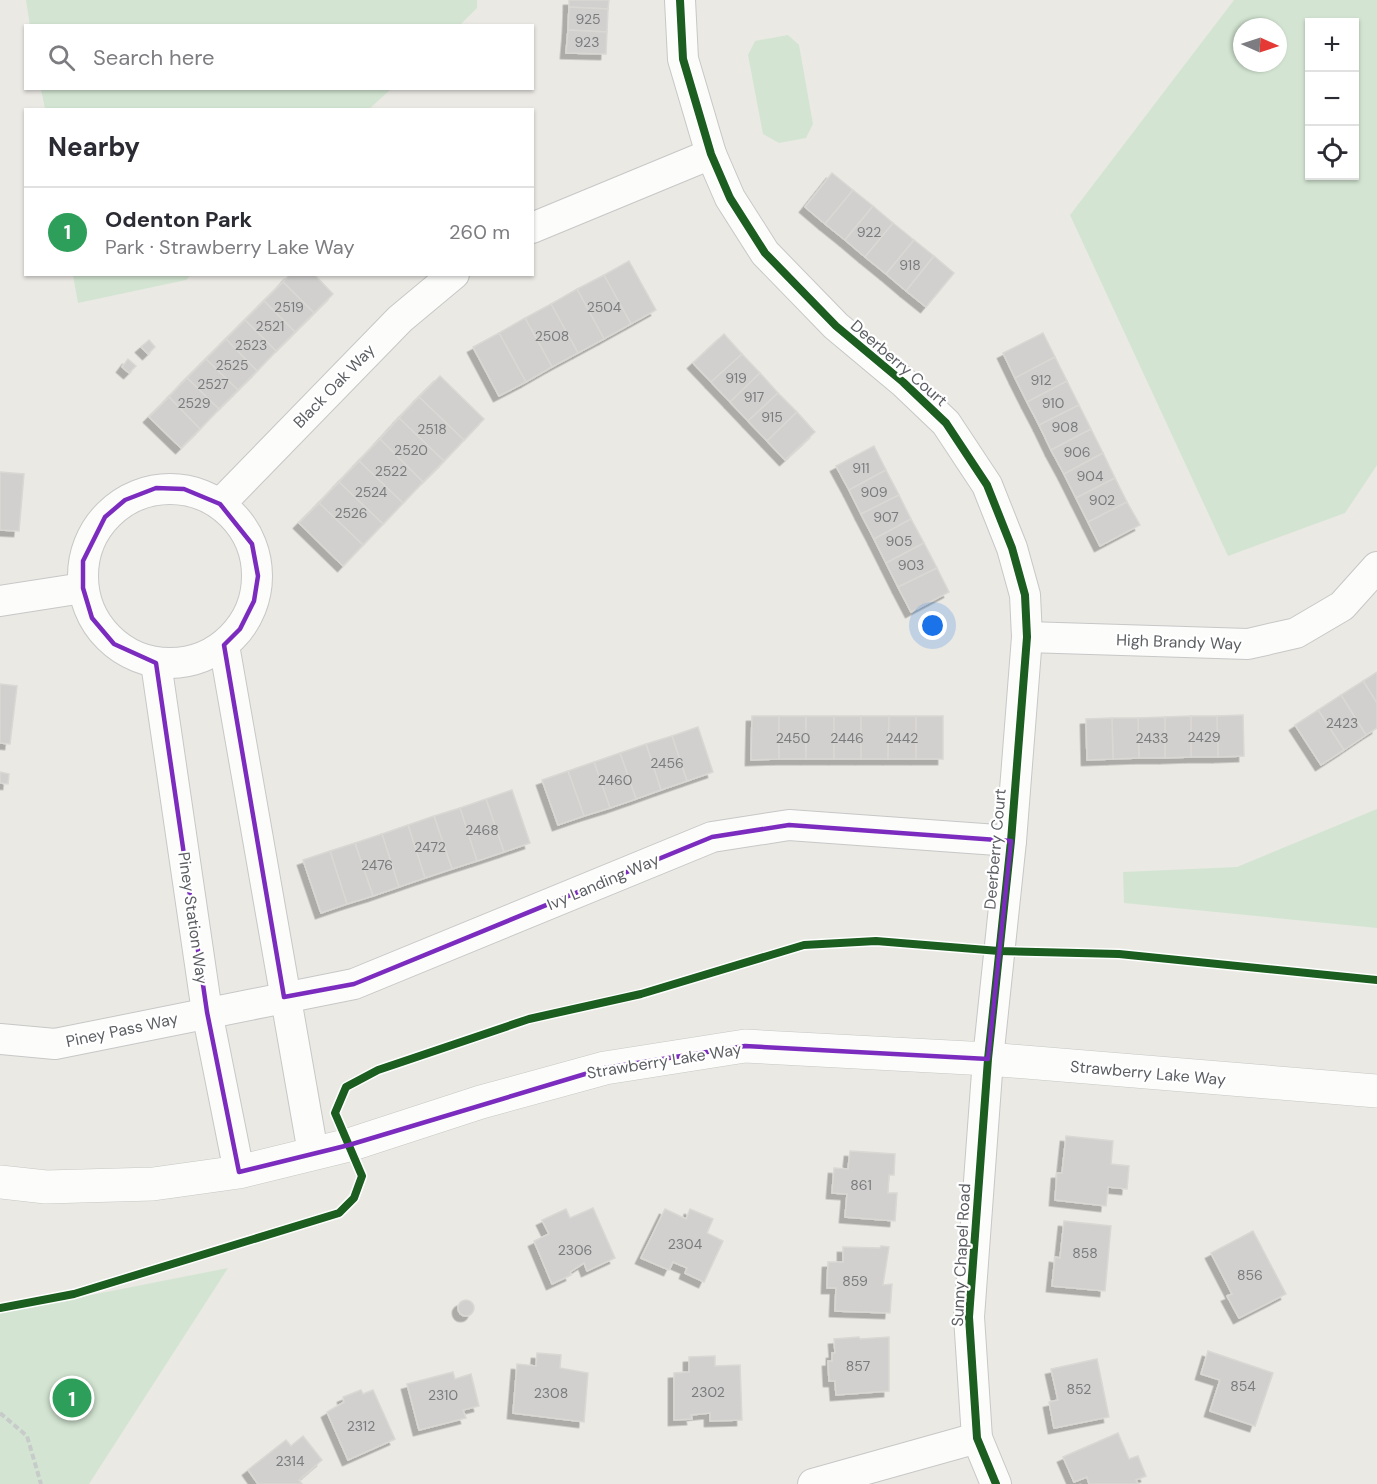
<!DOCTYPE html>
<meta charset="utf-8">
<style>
body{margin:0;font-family:"DM Sans",sans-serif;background:#f7f7f7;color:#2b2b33}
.controls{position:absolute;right:18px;top:18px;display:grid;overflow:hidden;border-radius:0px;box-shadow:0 2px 4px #0004}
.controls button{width:54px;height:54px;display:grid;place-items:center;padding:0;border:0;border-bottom:2px solid #e1e1e2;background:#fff;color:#2b2b33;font:30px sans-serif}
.compass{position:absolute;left:1233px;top:18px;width:54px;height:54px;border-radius:50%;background:#fff;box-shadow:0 2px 4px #0004;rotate:93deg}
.you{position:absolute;left:933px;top:626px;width:21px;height:21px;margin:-15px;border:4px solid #fff;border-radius:50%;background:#1a73e8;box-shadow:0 0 0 9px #1a73e833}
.badge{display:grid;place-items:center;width:39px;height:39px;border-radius:50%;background:#d93025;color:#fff;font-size:20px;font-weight:700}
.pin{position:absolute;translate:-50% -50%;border:3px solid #fff;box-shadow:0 2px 6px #0006}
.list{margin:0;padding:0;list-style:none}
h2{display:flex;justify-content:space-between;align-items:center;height:78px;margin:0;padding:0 24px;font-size:26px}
h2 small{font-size:20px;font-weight:400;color:#7c7c81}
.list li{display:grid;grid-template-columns:39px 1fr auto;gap:18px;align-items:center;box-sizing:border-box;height:90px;padding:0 24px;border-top:2px solid #e1e1e2}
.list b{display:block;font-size:22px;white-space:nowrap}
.list p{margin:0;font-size:20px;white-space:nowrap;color:#7c7c81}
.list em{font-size:20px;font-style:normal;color:#7c7c81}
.icon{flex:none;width:33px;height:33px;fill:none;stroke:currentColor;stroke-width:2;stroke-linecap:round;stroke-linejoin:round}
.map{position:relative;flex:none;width:1377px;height:1484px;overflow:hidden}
.search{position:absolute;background:#fff;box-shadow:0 2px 4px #0004;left:24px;top:24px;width:510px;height:66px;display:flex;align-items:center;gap:15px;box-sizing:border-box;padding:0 21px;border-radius:0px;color:#7c7c81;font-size:22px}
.panel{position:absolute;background:#fff;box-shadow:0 2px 4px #0004;left:24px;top:108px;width:510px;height:168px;border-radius:0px}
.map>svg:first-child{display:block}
.green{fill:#d3e5d2;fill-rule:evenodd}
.building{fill:#d1d0ce;stroke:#dad8d4;stroke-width:1.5;filter:url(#shadow)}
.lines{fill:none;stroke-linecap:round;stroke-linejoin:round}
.street-casing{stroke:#c7c7c7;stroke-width:32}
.secondary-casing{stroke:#c6c6c4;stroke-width:34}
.path{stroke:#c7cbc9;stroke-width:4;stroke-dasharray:6 3;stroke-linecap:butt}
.street{stroke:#fcfcfb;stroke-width:30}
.secondary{stroke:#fcfcfb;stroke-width:33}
.cycleway-casing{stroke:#fff;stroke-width:11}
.cycleway{stroke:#1b5e20;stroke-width:8}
.marked{fill:none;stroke:#7b2cbf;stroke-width:4.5;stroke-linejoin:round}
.labels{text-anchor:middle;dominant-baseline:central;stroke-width:4.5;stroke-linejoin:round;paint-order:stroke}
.number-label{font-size:14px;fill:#7a7c7e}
.street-label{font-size:16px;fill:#5b5e62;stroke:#fff}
</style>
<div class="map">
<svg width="1377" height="1484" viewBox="0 0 1377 1484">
<defs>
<filter id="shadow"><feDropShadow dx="-5.5" dy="5.5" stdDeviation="0" flood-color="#0004"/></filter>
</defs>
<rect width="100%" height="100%" fill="#eae9e4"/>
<!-- green -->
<g class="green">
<path d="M26,0H477V8L459,26H30Z"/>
<path d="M1234,0H1377V465L1345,513L1228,556L1070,215ZM1354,22V176H1310V22ZM1242,27H1278V63H1242Z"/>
<path d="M788,35L799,45L813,124L806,138L779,143L763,134L748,55L755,41Z"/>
<path d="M41,89V88L391,89L368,110L45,109Z"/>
<path d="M73,275V274L191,275L186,280L78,303Z"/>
<path d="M1377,809V928L1124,903L1123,872L1237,867Z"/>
<path d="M228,1268L89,1484H0V1313Z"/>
</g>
<!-- building -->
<g class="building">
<path d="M569,0H609L608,9L569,7Z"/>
<path d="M569,7L608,9L607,32L568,30Z"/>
<path d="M568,30L607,32L606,54L566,53Z"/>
<path d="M832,173L853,190L825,224L805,207Z"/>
<path d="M853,190L873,206L845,240L825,224Z"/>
<path d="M873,206L893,223L865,257L845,240Z"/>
<path d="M893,223L914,240L886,274L865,257Z"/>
<path d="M914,240L934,256L906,291L886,274Z"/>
<path d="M934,256L954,273L926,307L906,291Z"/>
<path d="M629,261L656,310L631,324L604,275Z"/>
<path d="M290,274H314L333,294L314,313L283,282Z"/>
<path d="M604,275L631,324L604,339L577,289Z"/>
<path d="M283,282L314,313L295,332L264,301Z"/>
<path d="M577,289L604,339L578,353L551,304Z"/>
<path d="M264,301L295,332L276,351L245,320Z"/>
<path d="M551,304L578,353L552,367L525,318Z"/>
<path d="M525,318L552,367L526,382L499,333Z"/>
<path d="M245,320L276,351L257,371L226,339Z"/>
<path d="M499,333L526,382L499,396L473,347Z"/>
<path d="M1043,333L1055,357L1015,378L1003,353Z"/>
<path d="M724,334L742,354L711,382L693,363Z"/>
<path d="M226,339L257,371L238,390L206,359Z"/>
<path d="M149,340L155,347L148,354L141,347Z"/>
<path d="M742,354L760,373L730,402L711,382Z"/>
<path d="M1055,357L1067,381L1027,402L1015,378Z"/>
<path d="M128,359L136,366L129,373L122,367Z"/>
<path d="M206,359L238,390L219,409L187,378Z"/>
<path d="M760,373L778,393L748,421L730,402Z"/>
<path d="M440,376L484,419L464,440L419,397Z"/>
<path d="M187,378L219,409L200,429L169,397Z"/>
<path d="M1067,381L1079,405L1039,425L1027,402Z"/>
<path d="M778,393L797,412L767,441L748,421Z"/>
<path d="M169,397L200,429L181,448L149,417Z"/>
<path d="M419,397L464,440L444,461L399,418Z"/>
<path d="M1079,405L1091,429L1051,450L1039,425Z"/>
<path d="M797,412L815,432L785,460L767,441Z"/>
<path d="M399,418L444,461L423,482L380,439Z"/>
<path d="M1091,429L1103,453L1064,474L1051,450Z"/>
<path d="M380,439L423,482L403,503L359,461Z"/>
<path d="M874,446L886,470L849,490L836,466Z"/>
<path d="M1103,453L1115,478L1076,498L1064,474Z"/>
<path d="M359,461L403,503L383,524L339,482Z"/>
<path d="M886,470L899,495L861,514L849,490Z"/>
<path d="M0,472L24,474L19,531L0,530Z"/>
<path d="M1115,478L1127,502L1088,522L1076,498Z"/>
<path d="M339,482L383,524L363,545L319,503Z"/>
<path d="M899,495L911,519L874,539L861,514Z"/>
<path d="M1127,502L1140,525L1100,546L1088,522Z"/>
<path d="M319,503L363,545L343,566L299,523Z"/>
<path d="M911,519L924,543L886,563L874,539Z"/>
<path d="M924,543L937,568L898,587L886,563Z"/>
<path d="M937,568L949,592L911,612L898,587Z"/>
<path d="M1377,672V703L1363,681Z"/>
<path d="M1363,681L1377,703V728L1366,735L1341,695Z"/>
<path d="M0,684L17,686L10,744L0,743Z"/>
<path d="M1341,695L1366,735L1344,750L1318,710Z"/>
<path d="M1318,710L1344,750L1321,765L1295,725Z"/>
<path d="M1243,715L1244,756L1218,757L1217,716Z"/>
<path d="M752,716H779V759L751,760Z"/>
<rect x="779" y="716" width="27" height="43"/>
<rect x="806" y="716" width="28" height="43"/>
<rect x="834" y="716" width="27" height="43"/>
<path d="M861,716H889L888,759H861Z"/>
<path d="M889,716H916V759H888Z"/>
<rect x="916" y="716" width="27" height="43"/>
<path d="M1191,716H1217L1218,757H1191Z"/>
<path d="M1191,716V757L1165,758V717Z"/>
<path d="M1165,717V758H1139L1138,718Z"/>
<path d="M1112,718H1138L1139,758L1113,759Z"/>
<path d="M1112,718L1113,759L1087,760L1086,719Z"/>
<path d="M698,727L713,772L687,781L672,736Z"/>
<path d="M672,736L687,781L661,790L646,744Z"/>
<path d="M646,744L661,790L636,799L620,753Z"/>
<path d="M620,753L636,799L610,808L594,762Z"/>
<path d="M594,762L610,808L584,816L568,771Z"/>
<path d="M568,771L584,816L558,825L542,780Z"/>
<path d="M0,772L9,774L8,784L0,783Z"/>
<path d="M512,790L530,843L504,852L486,799Z"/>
<path d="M486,799L504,852L477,861L460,808Z"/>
<path d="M460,808L477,861L452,869L434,816Z"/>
<path d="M434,816L452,869L425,878L408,825Z"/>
<path d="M408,825L425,878L399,887L382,834Z"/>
<path d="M382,834L399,887L373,896L355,843Z"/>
<path d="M355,843L373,896L347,904L330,851Z"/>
<path d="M330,851L347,904L321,913L303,860Z"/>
<path d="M1066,1136L1113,1141L1111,1164L1129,1166L1127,1189L1108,1187L1106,1206L1055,1200L1057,1173H1062Z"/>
<path d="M850,1151L895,1154L894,1175H889L888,1193H897L895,1221L845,1217L847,1194L832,1193L834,1168L848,1169Z"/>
<path d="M593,1208L615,1258L587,1271L584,1263L570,1272L571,1275L552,1284L534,1241L549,1234L542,1220L566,1209L570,1218Z"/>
<path d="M665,1209L686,1219L690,1209L713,1219L707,1233L723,1241L704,1282L685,1273L687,1268L673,1262L669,1270L641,1258Z"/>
<path d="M1064,1221L1111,1226L1105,1291L1052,1286L1055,1257L1060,1258Z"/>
<path d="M1253,1231L1286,1294L1239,1318L1227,1296L1232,1294L1211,1253Z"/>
<path d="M881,1246L889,1247L883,1285L892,1284L890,1313L835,1311L836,1288H827L828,1262H843V1247L880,1248Z"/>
<circle cx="466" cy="1308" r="8"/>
<path d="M859,1337L860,1339L889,1337V1391L836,1395L835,1381H829L828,1361H832V1353H835L834,1339Z"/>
<path d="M1208,1351L1273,1373L1255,1426L1210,1411L1220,1380L1201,1374Z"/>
<path d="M537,1353L561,1355L560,1368L588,1373L584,1422L513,1413L517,1364L536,1366Z"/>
<path d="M715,1356V1366L740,1365L742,1420L710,1421V1413L691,1415L692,1419L674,1420V1373L689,1372V1357Z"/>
<path d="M1097,1359L1109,1417L1054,1428L1049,1402L1058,1400L1051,1369Z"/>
<path d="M453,1372L455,1379L471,1374L479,1406L463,1410L466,1418L419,1430L407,1384Z"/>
<path d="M361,1390L363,1394L373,1390L395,1439L348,1460L327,1412L344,1402L343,1397Z"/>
<path d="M1118,1433L1129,1459L1138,1456L1146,1476L1136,1480L1138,1484H1089L1087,1477L1074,1482L1063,1457Z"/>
<path d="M303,1436L322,1460L299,1480L302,1484H258L248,1470L286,1440L291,1446Z"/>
</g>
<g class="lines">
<defs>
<g id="street">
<path d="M680,0L683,59L711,154L730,198L765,253L836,326L903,382L946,423L987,485L1012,548L1025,595L1027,637L1011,841L988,1059L969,1317L977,1438L996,1484"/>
<path d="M532,228L711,154"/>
<circle cx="170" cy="576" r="87"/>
<path d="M220,504L400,319L454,274"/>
<path d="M0,601L83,588"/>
<path d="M1027,637L1248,644L1296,633L1342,606L1377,567"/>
<path d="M224,645L313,1153"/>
<path d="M156,663L207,1012L239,1172"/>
<path d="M0,1039L55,1044L354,984L712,837L789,825L1011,841"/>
<path d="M813,1484L977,1438"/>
</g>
<path id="secondary" d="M0,1182L46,1187L153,1184L239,1172L349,1145L481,1102L605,1068L745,1046L988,1059L1377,1091"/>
</defs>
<!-- street casing -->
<use href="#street" class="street-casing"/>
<!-- secondary casing -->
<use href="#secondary" class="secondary-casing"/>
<!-- path -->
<path class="path" d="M0,1413L27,1436L41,1484"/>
<!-- street -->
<use href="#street" class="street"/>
<!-- secondary -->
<use href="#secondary" class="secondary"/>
<defs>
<g id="cycleway">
<path d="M680,0L683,59L711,154L730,198L765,253L836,326L903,382L946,423L987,485L1012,548L1025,595L1027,637L1011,841L988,1059L969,1317L977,1438L996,1484"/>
<path d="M0,1308L74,1294L339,1213L354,1198L362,1176L335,1113L346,1087L378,1070L529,1019L641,994L804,945L876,941L999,951L1119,954L1377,980"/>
</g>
</defs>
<!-- cycleway casing -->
<use href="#cycleway" class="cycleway-casing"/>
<!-- cycleway -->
<use href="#cycleway" class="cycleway"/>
</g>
<!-- marked area -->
<path class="marked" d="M156,488L184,489L220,504L252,544L258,576L254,601L240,629L224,645L284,997L354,984L712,837L789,825L1011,841L988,1059L745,1046L605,1068L349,1145L239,1172L207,1012L156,663L114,644L92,618L83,588V561L105,517L125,500Z"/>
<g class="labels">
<!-- number labels -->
<g class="number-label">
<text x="588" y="19">925</text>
<text x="587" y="42">923</text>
<text x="869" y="232">922</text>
<text x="910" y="265">918</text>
<text x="289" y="307">2519</text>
<text x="604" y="307">2504</text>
<text x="270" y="326">2521</text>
<text x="552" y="336">2508</text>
<text x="251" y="345">2523</text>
<text x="232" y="365">2525</text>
<text x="736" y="378">919</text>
<text x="1041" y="380">912</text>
<text x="213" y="384">2527</text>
<text x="754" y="397">917</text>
<text x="194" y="403">2529</text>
<text x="1053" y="403">910</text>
<text x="772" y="417">915</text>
<text x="1065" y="427">908</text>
<text x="432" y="429">2518</text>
<text x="411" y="450">2520</text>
<text x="1077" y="452">906</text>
<text x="861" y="468">911</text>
<text x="391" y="471">2522</text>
<text x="1090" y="476">904</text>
<text x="371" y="492">2524</text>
<text x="874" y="492">909</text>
<text x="1102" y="500">902</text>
<text x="351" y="513">2526</text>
<text x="886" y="517">907</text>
<text x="899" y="541">905</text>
<text x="911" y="565">903</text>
<text x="1342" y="723">2423</text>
<text x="1204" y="737">2429</text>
<text x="793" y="738">2450</text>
<text x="847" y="738">2446</text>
<text x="902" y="738">2442</text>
<text x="1152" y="738">2433</text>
<text x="667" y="763">2456</text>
<text x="615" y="780">2460</text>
<text x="482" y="830">2468</text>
<text x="430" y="847">2472</text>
<text x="377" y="865">2476</text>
<text x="861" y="1185">861</text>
<text x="685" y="1244">2304</text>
<text x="575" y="1250">2306</text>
<text x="1085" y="1253">858</text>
<text x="1250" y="1275">856</text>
<text x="855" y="1281">859</text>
<text x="858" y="1366">857</text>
<text x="1243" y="1386">854</text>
<text x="1079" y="1389">852</text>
<text x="708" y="1392">2302</text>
<text x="551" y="1393">2308</text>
<text x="443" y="1395">2310</text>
<text x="361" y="1426">2312</text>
<text x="290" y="1461">2314</text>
</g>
<!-- street labels -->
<g class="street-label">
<text transform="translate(899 363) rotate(41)">Deerberry Court</text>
<text transform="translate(334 386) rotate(-46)">Black Oak Way</text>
<text transform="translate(1179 642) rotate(2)">High Brandy Way</text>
<text transform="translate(995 849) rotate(-85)">Deerberry Court</text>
<text transform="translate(603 882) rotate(-23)">Ivy Landing Way</text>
<text transform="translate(193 918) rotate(82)">Piney Station Way</text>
<text transform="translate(122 1030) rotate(-12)">Piney Pass Way</text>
<text transform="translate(664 1061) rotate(-9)">Strawberry Lake Way</text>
<text transform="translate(1148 1073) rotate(5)">Strawberry Lake Way</text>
<text transform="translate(961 1255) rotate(-87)">Sunny Chapel Road</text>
</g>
</g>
</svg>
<div class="controls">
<button>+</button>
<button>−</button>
<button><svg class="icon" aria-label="locate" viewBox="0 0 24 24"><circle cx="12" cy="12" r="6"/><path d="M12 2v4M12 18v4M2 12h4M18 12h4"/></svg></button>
</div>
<svg class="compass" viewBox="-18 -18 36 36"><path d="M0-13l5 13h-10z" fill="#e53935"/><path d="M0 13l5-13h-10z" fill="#7c7c81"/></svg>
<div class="you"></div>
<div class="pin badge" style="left:72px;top:1398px;background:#2e9e5b">1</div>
<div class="search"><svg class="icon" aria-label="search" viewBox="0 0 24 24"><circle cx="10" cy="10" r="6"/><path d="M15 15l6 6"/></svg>Search here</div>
<section class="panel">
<h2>Nearby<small></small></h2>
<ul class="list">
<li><span class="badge" style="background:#2e9e5b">1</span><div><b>Odenton Park</b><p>Park · Strawberry Lake Way</p></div><em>260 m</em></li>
</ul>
</section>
</div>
